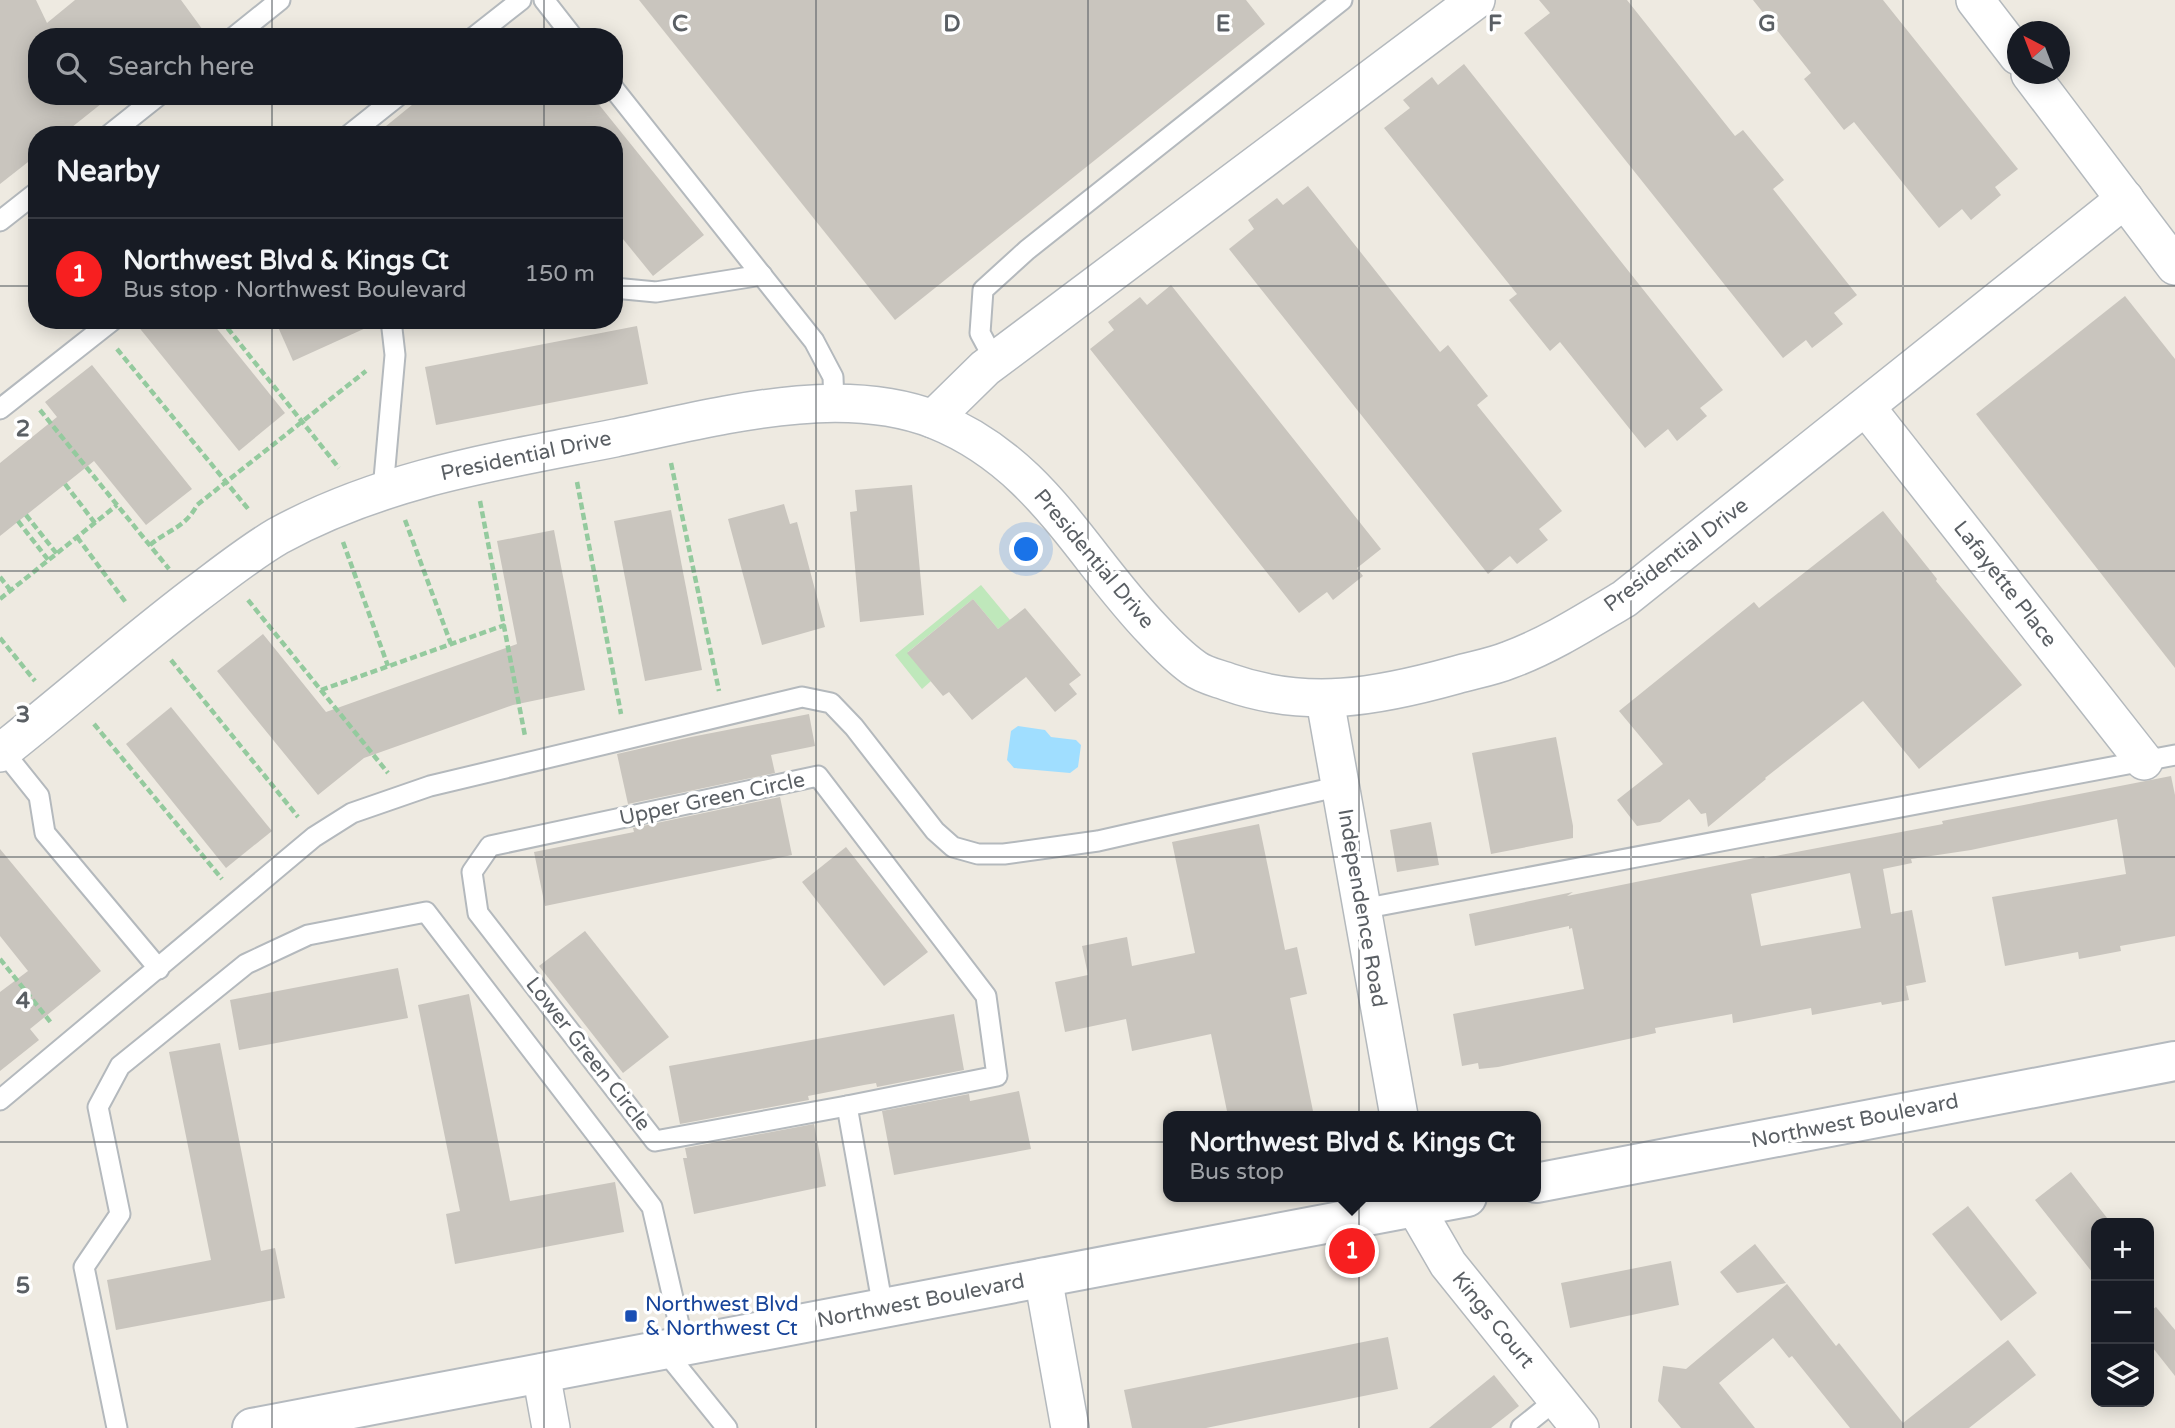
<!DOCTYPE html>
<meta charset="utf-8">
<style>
body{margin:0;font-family:"Varela Round",sans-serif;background:#242831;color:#f1f3f6}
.controls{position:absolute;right:21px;bottom:21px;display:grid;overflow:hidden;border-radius:14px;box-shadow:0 4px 18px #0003}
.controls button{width:63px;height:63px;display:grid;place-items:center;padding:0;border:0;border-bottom:2px solid #363941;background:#171b24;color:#f1f3f6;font:35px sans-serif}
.compass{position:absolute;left:2007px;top:21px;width:63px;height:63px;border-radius:50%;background:#171b24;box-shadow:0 4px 18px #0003;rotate:318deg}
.you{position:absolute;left:1027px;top:550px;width:24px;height:24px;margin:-18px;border:5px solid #fff;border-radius:50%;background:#1a73e8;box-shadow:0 0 0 10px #1a73e833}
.badge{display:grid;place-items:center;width:46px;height:46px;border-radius:50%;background:#f71f20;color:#fff;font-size:23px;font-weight:700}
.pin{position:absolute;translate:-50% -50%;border:4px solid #fff;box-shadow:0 2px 7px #0006}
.popup{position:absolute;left:1163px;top:1111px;width:378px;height:91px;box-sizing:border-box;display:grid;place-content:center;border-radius:14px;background:#171b24;filter:drop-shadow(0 2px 5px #0005);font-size:23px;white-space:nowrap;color:#9ea1a6}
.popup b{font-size:26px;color:#f1f3f6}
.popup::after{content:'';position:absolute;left:50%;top:100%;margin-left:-14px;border:14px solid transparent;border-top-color:#171b24}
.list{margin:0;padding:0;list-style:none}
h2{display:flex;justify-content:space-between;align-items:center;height:91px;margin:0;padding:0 28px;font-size:30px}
h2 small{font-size:23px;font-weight:400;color:#9ea1a6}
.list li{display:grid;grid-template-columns:46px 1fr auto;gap:21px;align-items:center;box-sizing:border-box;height:112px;padding:0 28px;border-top:2px solid #363941}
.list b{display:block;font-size:26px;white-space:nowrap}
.list p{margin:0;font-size:23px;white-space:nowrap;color:#9ea1a6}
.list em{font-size:23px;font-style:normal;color:#9ea1a6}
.icon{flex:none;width:38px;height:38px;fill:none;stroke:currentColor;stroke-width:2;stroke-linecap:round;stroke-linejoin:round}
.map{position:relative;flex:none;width:2175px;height:1428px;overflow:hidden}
.search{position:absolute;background:#171b24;box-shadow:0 4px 18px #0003;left:28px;top:28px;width:595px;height:77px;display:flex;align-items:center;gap:18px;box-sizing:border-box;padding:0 24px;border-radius:28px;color:#9ea1a6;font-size:26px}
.panel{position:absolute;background:#171b24;box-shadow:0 4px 18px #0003;left:28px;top:126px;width:595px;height:203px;border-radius:28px}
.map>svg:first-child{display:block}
.green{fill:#bfe8bb}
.water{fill:#a0deff}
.building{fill:#c9c5be;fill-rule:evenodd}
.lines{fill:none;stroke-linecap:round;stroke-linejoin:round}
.service-casing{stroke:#b4b9bd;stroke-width:23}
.minor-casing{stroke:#b4b9bd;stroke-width:40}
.secondary-casing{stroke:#b5babf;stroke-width:42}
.path{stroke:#94ca9e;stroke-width:4.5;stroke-dasharray:7 3.5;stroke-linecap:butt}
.service{stroke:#fff;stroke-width:19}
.minor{stroke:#fff;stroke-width:37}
.secondary{stroke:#fff;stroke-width:38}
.grid{fill:none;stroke:#5a5f64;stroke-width:2;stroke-opacity:0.55}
.transit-dot{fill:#1a4fb4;stroke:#fff;stroke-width:2.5}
.labels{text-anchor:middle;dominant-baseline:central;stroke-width:7;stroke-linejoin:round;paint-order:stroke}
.street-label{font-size:21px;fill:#5a5f64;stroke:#fff}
.transit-label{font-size:21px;fill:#164399;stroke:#fff;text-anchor:start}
.grid-label{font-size:23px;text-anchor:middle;font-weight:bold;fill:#5a5f64;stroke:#fff;stroke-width:7;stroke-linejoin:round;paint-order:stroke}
</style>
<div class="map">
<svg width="2175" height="1428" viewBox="0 0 2175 1428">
<rect width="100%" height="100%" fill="#eeeae1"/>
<!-- green -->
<path class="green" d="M981,585L1010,620L998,629L973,599L908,652L931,681L922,689L895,655Z"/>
<!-- water -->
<path class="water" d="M1018,726L1045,730L1051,737L1076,740L1081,745L1078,767L1070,773L1014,768L1007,760L1011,731Z"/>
<!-- building -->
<g class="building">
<path d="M0,0H36L47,23L75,0H181L208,37H37V96H111L62,135H37V155L0,184Z"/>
<path d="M639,0H1246L1265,24L895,320Z"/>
<path d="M1539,0H1627L1735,136L1743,130L1784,180L1773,189L1857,295L1834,313L1843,324L1812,348L1806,340L1783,358L1524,33L1550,13Z"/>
<path d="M1753,0H1883L2018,169L1995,187L2001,195L1971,220L1962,209L1939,228L1854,122L1844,130L1804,79L1811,73Z"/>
<path d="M1464,64L1723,390L1700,408L1707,416L1677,441L1668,429L1645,448L1560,342L1550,351L1509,300L1517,294L1384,128L1410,108L1403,100L1432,77L1438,85Z"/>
<path d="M423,96H592L704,235L653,276L614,228V135H375Z"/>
<path d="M1308,186L1440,352L1448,345L1488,396L1477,405L1562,511L1539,529L1548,540L1517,564L1510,556L1488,574L1229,249L1254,229L1248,220L1277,198L1283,205Z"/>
<path d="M1171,285L1381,549L1357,568L1363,576L1333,600L1327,592L1299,613L1090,349L1114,330L1108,322L1140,297L1147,305Z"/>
<path d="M2125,296L2175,359V668L1976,414Z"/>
<path d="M133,320H210L285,413L239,451Z"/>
<path d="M275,320H379V322L293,361Z"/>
<path d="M637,326L648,384L436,425L425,367Z"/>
<path d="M92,365L192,489L146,525L94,461L0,536V463L57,417L45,402Z"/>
<path d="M912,485L924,615L860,622L850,512L857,511L855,490Z"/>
<path d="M784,504L790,524L797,522L825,627L762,645L728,519Z"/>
<path d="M671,510L702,670L645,681L614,521Z"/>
<path d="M1883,511L1937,579L1936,581L2022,685L1919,769L1863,701L1765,778L1766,779L1708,827L1706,813L1701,814L1689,799L1660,822L1637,826L1617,800L1663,764L1619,711L1754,602L1759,608Z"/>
<path d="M554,530L585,690L513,705L364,758L318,795L217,671L263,634L326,712L517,644L497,541Z"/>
<path d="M973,599L998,629L1025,608L1081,675L1069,684L1077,694L1055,712L1026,677L972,720L949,692L943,696L907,653Z"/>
<path d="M171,707L272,831L226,868L126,744Z"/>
<path d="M809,714L815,746L771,755L775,773L628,804L617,754L691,737Z"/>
<path d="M1556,737L1573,826V838L1491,854L1472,753Z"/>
<path d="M2171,776L2175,795V936L2120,946L2121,951L2079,959L2078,952L2005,966L1992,897L2126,874L2117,819L1971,850L1911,859L1912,863L1883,869L1891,914L1912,910L1926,982L1906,986L1909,1000L1882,1005L1881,1002L1812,1015L1811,1008L1733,1023L1732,1014L1655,1028L1656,1033L1498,1067L1479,1069L1478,1063L1462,1066L1453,1014L1584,989L1572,928L1569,929V926L1475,946L1469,914L1573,892L1567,896L1764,856L1765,858L1943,824L1942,821ZM1850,873L1861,928L1761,946L1751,894Z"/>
<path d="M780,797L792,855L545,906L534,852L634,832L633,828Z"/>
<path d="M1431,822L1439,865L1397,872L1390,830Z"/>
<path d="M1259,824L1285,950L1297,947L1307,994L1290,998L1314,1116H1228L1211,1034L1132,1051L1126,1019L1065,1032L1055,982L1088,975L1082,946L1127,937L1132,966L1195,953L1172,842Z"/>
<path d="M846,847L928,952L884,986L802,882Z"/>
<path d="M0,849L101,971L30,1029L39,1040L0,1071V992L28,971L0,936Z"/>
<path d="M585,931L669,1037L623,1073L539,966Z"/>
<path d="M398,968L408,1018L239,1050L230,1000Z"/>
<path d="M469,994L510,1201L615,1182L624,1232L455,1264L446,1214L460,1211L418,1005Z"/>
<path d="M954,1014L964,1070L877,1087L876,1083L864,1085L808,1096L809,1100L680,1124L669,1066Z"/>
<path d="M220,1043L261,1251L275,1248L285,1298L116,1330L107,1280L211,1260L169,1052Z"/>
<path d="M1019,1091L1031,1149L894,1175L882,1111L969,1094L970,1101Z"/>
<path d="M814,1124L826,1186L694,1214L683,1158H687L685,1148Z"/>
<path d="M2071,1172L2111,1223H2096V1277L2035,1200Z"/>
<path d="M1968,1206L2037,1293L2001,1321L1932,1234Z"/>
<path d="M1755,1244L1786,1283L1737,1293L1720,1272Z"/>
<path d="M1671,1261L1679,1305L1570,1328L1561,1283Z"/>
<path d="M1787,1284L1836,1346L1839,1343L1903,1423L2008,1340L2036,1375L1969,1428H1850L1792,1356L1789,1358L1773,1338L1719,1383L1755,1428H1681L1658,1401L1663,1366L1686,1369Z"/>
<path d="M2156,1307L2175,1330V1376L2149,1343V1312Z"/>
<path d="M1388,1337L1398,1389L1206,1428H1132L1124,1390Z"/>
<path d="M1494,1375L1519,1406L1491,1428H1429Z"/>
</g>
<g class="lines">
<defs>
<g id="service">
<path d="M544,0L573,37"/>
<path d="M234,37L280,0"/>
<path d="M474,37L521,0"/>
<path d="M614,89L814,341L833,377L834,403"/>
<path d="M109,135L158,96"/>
<path d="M349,135L398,96"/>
<path d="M0,221L37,192"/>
<path d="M614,288L656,292L762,275"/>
<path d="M995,361L980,333L983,290L1027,250L1342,0"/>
<path d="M0,409L113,320"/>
<path d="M383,490L395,355L391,320"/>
<path d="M3,751L39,796L45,833L159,969"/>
<path d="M818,776L986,996L997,1076L847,1106L655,1141L478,913L472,872L490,846Z"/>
<path d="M1362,909L2175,755"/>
<path d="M0,1100L314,837L352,813L430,786L802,697L831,703L854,727L935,831L953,847L978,854H1004L1098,841L1341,786"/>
<path d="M847,1106L883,1308"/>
<path d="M664,1350L727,1428"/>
<path d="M117,1428L84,1267L120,1214L98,1107L120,1066L246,964L308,935L426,912L652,1207L684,1346"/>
<path d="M1521,1428L1557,1399"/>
</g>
<g id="minor">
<path d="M1975,0L2018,56"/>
<path d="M2030,74L2175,266"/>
<path d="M1866,407L2144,761"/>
<path d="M933,419L985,368L1476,0"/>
<path d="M1325,700L1399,1116"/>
<path d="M0,753C66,701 128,646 195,595C222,575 249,553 278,536C384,478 498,461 615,438C714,418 838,382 935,420C1040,462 1080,554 1153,630C1165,643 1180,658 1194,668C1203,675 1217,678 1228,682C1307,710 1377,697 1456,675C1473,670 1492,667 1509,660C1550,645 1587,621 1624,599L2125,199"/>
<path d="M1413,1197L1415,1207L1448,1264L1580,1428"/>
<path d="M1043,1277L1070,1428"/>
<path d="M541,1373L551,1428"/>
</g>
<g id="secondary">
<path d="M1536,1183L2175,1061"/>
<path d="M252,1428L1467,1197"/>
</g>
</defs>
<!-- service casing -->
<use href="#service" class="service-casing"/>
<!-- minor casing -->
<use href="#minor" class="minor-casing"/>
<!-- secondary casing -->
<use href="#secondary" class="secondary-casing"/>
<!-- path -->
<g class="path">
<path d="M221,320L339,468"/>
<path d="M117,349L249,510"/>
<path d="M40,410L169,569"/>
<path d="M671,463L719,691"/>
<path d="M577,482L621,714"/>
<path d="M65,484L95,523"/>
<path d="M480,501L525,736"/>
<path d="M26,515L57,554"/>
<path d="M405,520L451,644"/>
<path d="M18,521L49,561"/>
<path d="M77,537L127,604"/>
<path d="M343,542L388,666"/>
<path d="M150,545C169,529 185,528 197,505L366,371"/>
<path d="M0,577L11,591"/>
<path d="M0,599L117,505"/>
<path d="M248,600L388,773"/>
<path d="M0,638L35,681"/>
<path d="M171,660L298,817"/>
<path d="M321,690L505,625"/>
<path d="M94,724L222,879"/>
<path d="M0,959L52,1024"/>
</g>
<!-- service -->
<use href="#service" class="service"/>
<!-- minor -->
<use href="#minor" class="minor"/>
<!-- secondary -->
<use href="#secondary" class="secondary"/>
</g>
<!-- grid -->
<path class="grid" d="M272,0V37M544,0V37M816,0V1428M1088,0V1428M1359,0V1428M1631,0V1428M1903,0V1428M272,96V135M544,96V135M0,286H37M614,286H2175M272,320V1428M544,320V1428M0,571H2175M0,857H2175M0,1142H2175"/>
<!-- markers -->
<rect class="transit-dot" x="624" y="1309" width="14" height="14" rx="3.5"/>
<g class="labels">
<!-- street labels -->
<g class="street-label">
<text transform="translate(526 456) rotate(-12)">Presidential Drive</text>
<text transform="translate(1676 555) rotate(-37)">Presidential Drive</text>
<text transform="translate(1094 559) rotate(50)">Presidential Drive</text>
<text transform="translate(2005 584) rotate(52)">Lafayette Place</text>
<text transform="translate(712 799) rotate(-12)">Upper Green Circle</text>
<text transform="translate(1362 908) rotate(80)">Independence Road</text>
<text transform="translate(588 1054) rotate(52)">Lower Green Circle</text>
<text transform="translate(1855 1121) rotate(-11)">Northwest Boulevard</text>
<text transform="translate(921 1301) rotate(-11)">Northwest Boulevard</text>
<text transform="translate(1493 1320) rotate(51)">Kings Court</text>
</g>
<!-- transit labels -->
<g class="transit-label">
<text x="645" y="1304">Northwest Blvd<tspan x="645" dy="24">&amp; Northwest Ct</tspan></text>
</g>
</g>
<g class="grid-label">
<text x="680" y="31">C</text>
<text x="952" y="31">D</text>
<text x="1223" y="31">E</text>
<text x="1495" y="31">F</text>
<text x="1767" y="31">G</text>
<text x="23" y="436">2</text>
<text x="23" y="722">3</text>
<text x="23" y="1008">4</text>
<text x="23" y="1293">5</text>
</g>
</svg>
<div class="controls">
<button>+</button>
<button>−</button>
<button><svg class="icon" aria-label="layers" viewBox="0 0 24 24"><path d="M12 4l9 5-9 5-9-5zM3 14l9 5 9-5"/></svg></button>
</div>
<svg class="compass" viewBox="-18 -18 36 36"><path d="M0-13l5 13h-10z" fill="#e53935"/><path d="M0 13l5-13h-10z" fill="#9ea1a6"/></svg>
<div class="you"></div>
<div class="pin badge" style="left:1352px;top:1251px">1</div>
<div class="popup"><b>Northwest Blvd &amp; Kings Ct</b>Bus stop</div>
<div class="search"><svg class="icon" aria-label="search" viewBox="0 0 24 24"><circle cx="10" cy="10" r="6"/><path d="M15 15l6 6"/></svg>Search here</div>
<section class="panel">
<h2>Nearby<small></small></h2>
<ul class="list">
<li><span class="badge">1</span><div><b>Northwest Blvd &amp; Kings Ct</b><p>Bus stop · Northwest Boulevard</p></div><em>150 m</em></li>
</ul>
</section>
</div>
